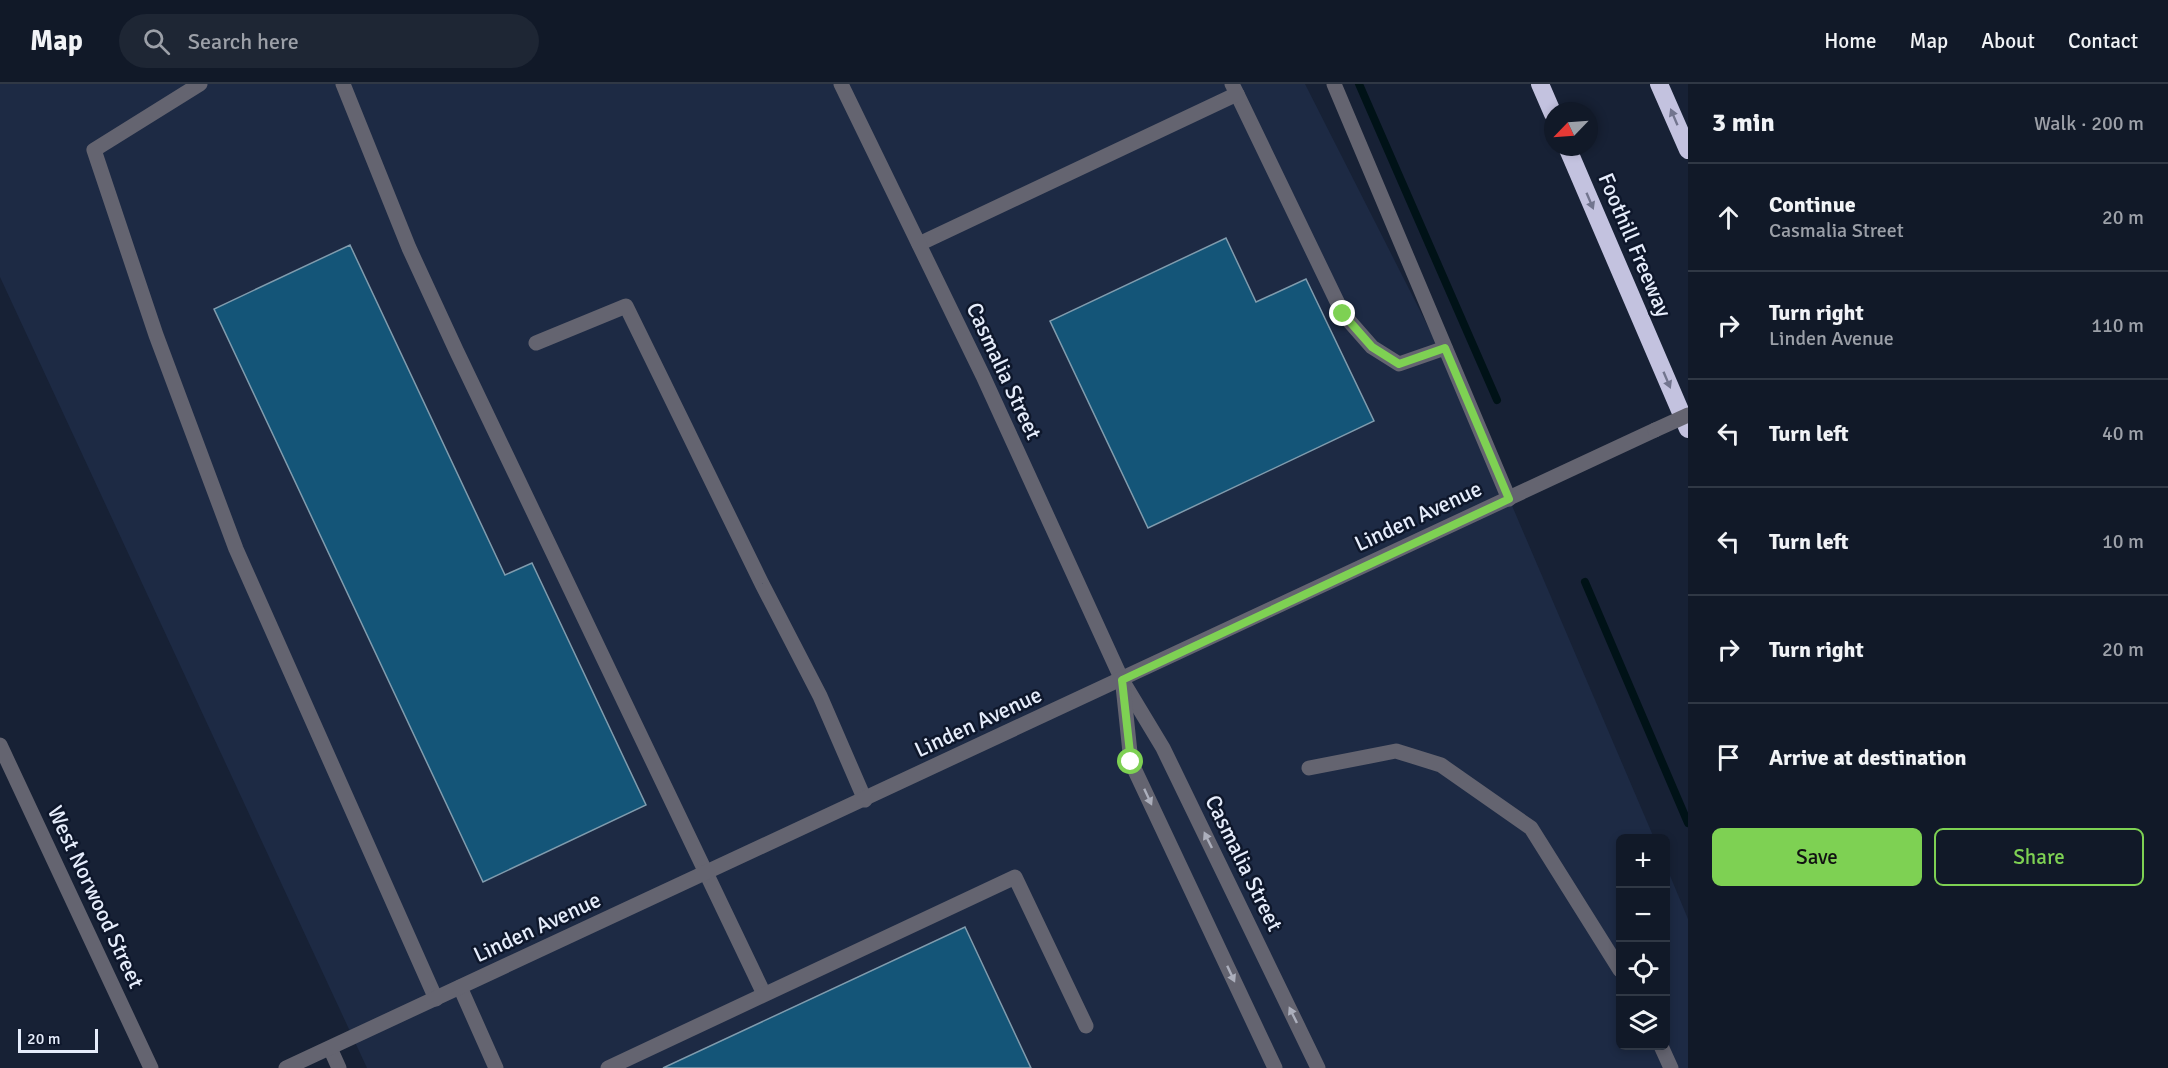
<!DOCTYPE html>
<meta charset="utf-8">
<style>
body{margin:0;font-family:Signika,sans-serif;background:#1e2634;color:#f1f3f6}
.controls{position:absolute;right:18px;bottom:18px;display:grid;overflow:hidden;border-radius:9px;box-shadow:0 3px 9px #0003}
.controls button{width:54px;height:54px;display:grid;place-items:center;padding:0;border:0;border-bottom:2px solid #303845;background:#111928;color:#f1f3f6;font:30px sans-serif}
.compass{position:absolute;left:1544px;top:18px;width:54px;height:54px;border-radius:50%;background:#111928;box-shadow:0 3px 9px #0003;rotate:245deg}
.scale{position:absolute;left:18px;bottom:15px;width:80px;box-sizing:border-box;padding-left:6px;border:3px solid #e6edfb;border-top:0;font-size:16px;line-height:21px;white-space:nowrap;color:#e6edfb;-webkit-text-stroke:4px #0e172b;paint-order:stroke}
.stop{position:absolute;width:18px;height:18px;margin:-14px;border:4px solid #7ed153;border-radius:50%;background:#fff}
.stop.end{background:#7ed153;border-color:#fff;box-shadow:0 2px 6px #0008}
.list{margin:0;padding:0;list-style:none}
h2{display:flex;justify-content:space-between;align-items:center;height:78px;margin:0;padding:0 24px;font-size:26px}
h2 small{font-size:20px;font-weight:400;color:#9ca0a8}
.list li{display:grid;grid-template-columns:39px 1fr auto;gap:18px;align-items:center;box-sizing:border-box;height:108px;padding:0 24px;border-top:2px solid #303845}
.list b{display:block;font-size:22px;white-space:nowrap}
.list p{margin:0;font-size:20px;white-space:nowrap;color:#9ca0a8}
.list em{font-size:20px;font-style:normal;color:#9ca0a8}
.actions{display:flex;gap:12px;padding:18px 24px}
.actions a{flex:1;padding:14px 0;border:2px solid #7ed153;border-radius:9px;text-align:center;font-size:21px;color:#7ed153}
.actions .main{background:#7ed153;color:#111}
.icon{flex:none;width:33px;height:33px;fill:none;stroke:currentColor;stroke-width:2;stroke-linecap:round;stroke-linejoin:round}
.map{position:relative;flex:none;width:1688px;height:984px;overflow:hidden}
header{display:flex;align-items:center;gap:36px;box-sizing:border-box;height:84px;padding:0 30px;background:#111928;border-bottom:2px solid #303845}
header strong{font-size:28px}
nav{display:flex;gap:33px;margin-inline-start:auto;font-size:21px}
.search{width:420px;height:54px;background:#1e2634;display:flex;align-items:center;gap:15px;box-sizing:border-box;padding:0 21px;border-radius:33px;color:#9ca0a8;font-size:22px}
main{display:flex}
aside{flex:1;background:#111928}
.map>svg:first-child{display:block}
.built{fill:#1d2a44}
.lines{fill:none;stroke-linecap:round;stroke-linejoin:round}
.stream{stroke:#001217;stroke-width:8}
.building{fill:#145578;stroke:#809cae;stroke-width:1.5}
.service{stroke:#646470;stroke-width:15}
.minor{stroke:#646470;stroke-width:15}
.tertiary{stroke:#646470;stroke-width:15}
.motorway{stroke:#c3c2df;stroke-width:18}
.tertiary-bridge{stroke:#646470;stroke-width:15}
.oneway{fill:#72758e}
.oneway2{fill:#acafbc}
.route{stroke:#7ed153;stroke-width:8}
.labels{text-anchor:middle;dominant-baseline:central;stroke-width:5;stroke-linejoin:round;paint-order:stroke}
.street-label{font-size:22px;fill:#e6edfb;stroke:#0e172b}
</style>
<header>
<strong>Map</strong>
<div class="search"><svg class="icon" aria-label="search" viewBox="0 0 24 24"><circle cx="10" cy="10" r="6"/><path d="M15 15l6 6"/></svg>Search here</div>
<nav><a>Home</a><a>Map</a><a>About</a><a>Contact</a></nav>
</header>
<main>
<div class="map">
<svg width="1688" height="984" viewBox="0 0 1688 984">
<rect width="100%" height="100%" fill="#172135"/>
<!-- built -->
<path class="built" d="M0,0H1305L1475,335L1654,754H1620V962H1666V782L1688,835V984H367L0,193Z"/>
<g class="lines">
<!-- stream -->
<g class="stream">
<path d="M1359,0L1497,316"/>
<path d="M1585,498L1688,739"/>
</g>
</g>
<!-- building -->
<g class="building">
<path d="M1226,154L1256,218L1306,195L1374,337L1148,444L1050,237Z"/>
<path d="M350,161L505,491L532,479L646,721L483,798L214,225Z"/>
<path d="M965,843L1031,984H663Z"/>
</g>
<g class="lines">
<!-- service -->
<g class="service">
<path d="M200,0L94,66L156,251L236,465L436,915"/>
<path d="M343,0L409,164L456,266L764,910"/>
<path d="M1334,0L1509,415"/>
<path d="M1237,10L1343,230L1372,263L1399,280L1445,264"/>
<path d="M919,160L1237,10L1232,0"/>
<path d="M536,259L626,222L762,500L820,612L865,716"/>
<path d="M1309,684L1396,667L1441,681L1531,744L1620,886"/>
<path d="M460,903L496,984"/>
<path d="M1661,962L1671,984"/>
<path d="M608,984L1015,793L1086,942"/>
</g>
<!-- minor -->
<g class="minor">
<path d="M0,661L151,984"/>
<path d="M330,964L339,984"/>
</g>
<!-- tertiary -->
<g class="tertiary">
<path d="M841,0L983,292L1122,596L1163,664L1318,984"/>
<path d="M1123,602L1131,678L1275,984"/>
<path d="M286,984L1655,346"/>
</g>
<!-- motorway -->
<g class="motorway">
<path d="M1540,0L1553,30"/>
<path d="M1659,0L1688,66"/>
<path d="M1567,63L1688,345"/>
</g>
<!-- tertiary-bridge -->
<path class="tertiary-bridge" d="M1655,346L1688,331"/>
</g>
<!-- one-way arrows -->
<defs><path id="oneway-solid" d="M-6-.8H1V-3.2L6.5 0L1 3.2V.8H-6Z" transform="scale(1.5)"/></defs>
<g class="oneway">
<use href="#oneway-solid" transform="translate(1674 33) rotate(-113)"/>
<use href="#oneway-solid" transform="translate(1590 117) rotate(67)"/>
<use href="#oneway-solid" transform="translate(1667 296) rotate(67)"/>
</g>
<g class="oneway2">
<use href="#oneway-solid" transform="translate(1148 713) rotate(65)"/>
<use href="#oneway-solid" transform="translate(1208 756) rotate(-116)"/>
<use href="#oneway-solid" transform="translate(1231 890) rotate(65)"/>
<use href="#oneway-solid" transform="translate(1293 931) rotate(-116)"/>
</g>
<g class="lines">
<!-- route -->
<path class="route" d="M1131,678L1122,596L1509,415L1445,264L1399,280L1372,263L1343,230"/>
</g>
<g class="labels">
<!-- street labels -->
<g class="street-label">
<text transform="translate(1635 161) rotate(67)">Foothill Freeway</text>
<text transform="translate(1004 287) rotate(65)">Casmalia Street</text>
<text transform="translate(1418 432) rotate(-25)">Linden Avenue</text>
<text transform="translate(978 638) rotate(-25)">Linden Avenue</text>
<text transform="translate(1244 779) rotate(64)">Casmalia Street</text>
<text transform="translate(96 813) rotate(65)">West Norwood Street</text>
<text transform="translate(537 843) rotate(-25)">Linden Avenue</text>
</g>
</g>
</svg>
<div class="controls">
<button>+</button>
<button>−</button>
<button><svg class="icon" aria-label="locate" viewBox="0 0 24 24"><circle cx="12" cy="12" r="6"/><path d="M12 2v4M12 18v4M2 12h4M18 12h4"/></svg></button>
<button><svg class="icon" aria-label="layers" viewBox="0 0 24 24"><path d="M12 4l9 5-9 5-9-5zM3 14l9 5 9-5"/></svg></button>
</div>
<svg class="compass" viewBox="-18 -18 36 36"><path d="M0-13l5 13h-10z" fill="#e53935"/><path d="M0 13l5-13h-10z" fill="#9ca0a8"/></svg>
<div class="scale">20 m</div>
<div class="stop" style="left:1131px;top:678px"></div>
<div class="stop end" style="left:1343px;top:230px"></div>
</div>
<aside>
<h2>3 min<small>Walk · 200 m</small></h2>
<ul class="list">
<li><svg class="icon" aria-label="ahead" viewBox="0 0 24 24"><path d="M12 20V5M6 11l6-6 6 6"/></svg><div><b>Continue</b><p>Casmalia Street</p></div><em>20 m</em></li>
<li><svg class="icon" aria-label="right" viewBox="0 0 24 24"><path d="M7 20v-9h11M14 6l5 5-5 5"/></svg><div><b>Turn right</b><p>Linden Avenue</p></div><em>110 m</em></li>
<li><svg class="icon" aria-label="left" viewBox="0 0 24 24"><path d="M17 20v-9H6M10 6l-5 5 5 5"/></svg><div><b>Turn left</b></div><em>40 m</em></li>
<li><svg class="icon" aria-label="left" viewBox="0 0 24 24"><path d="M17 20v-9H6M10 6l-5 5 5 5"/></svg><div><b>Turn left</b></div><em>10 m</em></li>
<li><svg class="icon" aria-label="right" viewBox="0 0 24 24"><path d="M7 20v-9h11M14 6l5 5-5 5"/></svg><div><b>Turn right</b></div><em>20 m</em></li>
<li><svg class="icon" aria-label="arrive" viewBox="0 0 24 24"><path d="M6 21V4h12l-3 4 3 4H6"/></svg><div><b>Arrive at destination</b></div></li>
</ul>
<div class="actions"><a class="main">Save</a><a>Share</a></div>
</aside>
</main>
